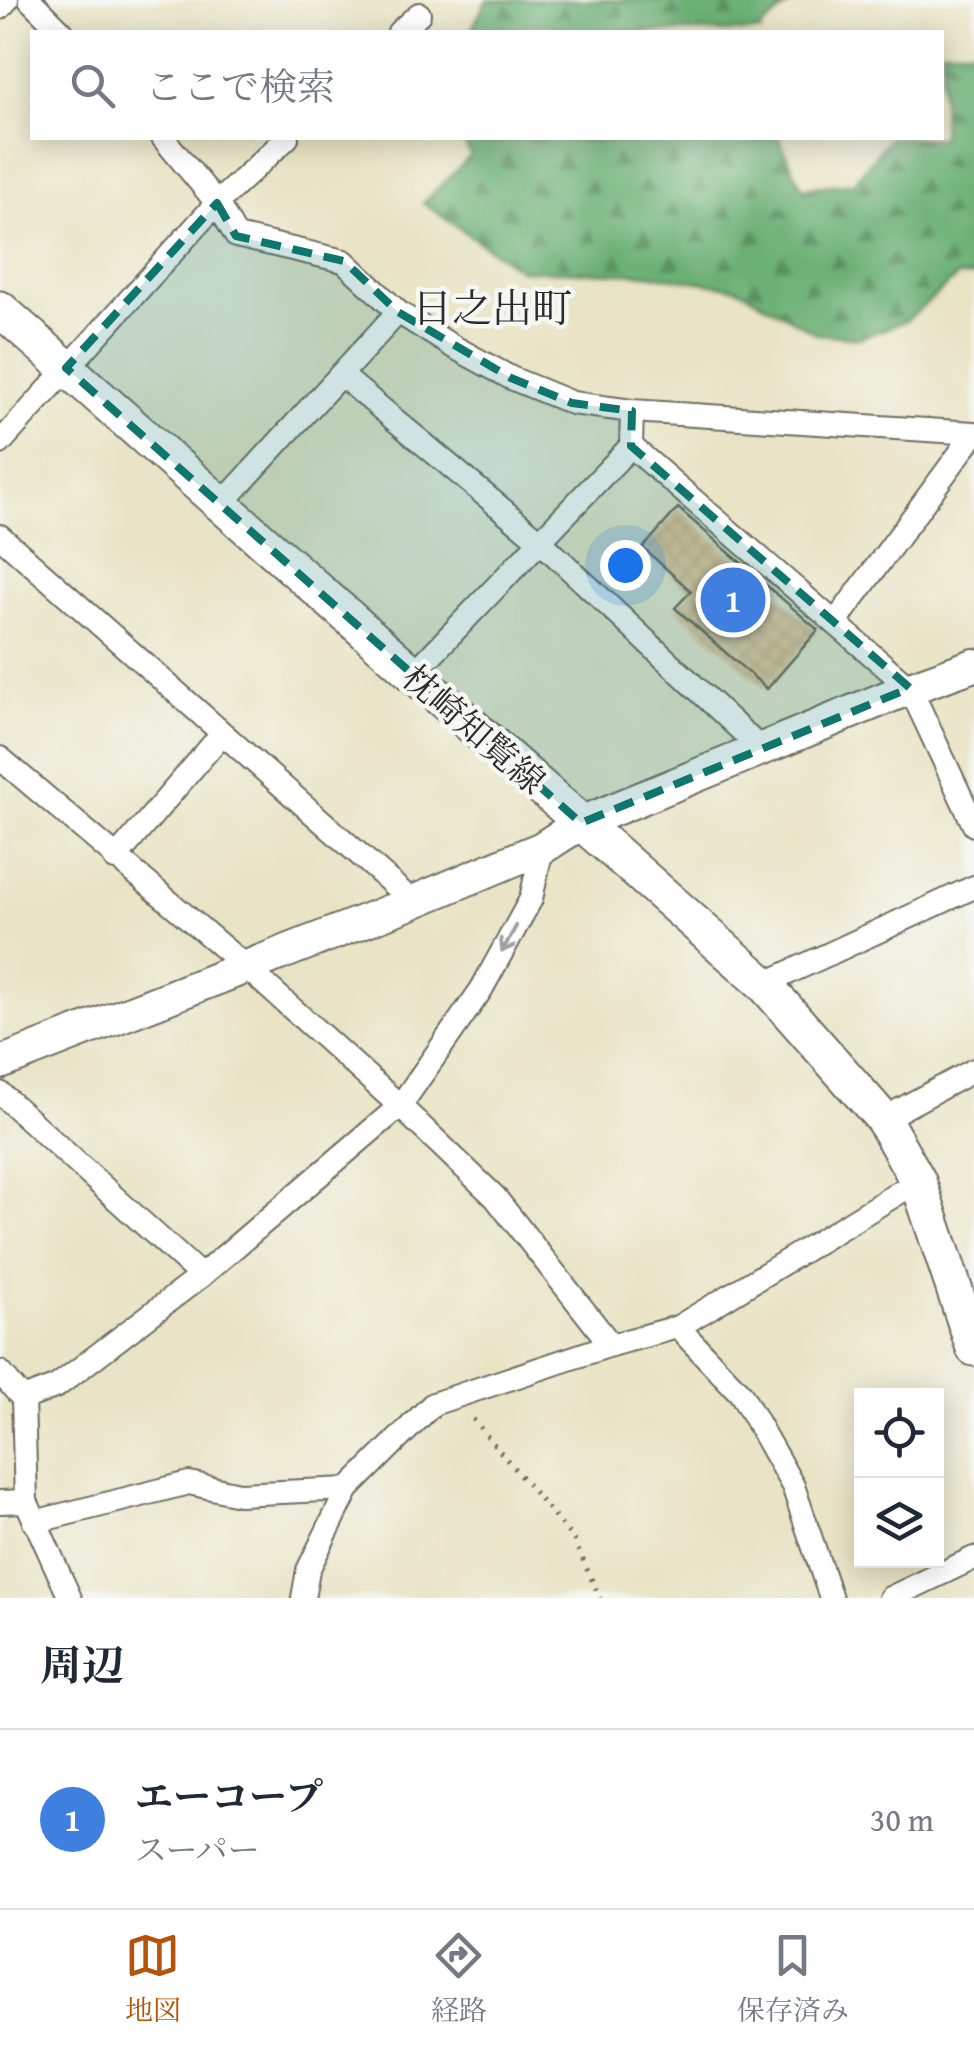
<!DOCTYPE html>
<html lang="ja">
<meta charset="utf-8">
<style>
body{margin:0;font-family:"Gentium Book Plus","Noto Serif JP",serif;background:#f2f2f3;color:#1f2937}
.controls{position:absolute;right:30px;bottom:30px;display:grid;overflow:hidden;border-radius:0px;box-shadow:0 5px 25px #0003}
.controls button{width:90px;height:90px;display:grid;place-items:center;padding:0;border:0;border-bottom:2px solid #e0e1e3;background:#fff;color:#1f2937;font:50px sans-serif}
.you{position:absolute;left:625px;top:565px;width:35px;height:35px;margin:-25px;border:8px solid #fff;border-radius:50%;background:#1a73e8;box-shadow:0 0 0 15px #1a73e833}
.badge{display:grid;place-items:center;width:65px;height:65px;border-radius:50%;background:#b45309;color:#fff;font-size:32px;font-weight:700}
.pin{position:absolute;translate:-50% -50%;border:5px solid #fff;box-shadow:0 2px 10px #0006}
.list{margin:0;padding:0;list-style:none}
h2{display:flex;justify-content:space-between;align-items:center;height:130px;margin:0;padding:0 40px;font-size:42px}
h2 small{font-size:32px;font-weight:400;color:#747a83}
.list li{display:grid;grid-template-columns:65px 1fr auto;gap:30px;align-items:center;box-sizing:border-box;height:180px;padding:0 40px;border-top:2px solid #e0e1e3}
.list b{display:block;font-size:38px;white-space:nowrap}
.list p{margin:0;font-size:32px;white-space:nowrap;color:#747a83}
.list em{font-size:32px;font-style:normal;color:#747a83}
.icon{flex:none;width:55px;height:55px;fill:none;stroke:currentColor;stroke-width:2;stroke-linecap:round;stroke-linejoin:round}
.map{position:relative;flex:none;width:974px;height:1598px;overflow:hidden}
.search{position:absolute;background:#fff;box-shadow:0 5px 25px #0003;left:30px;right:30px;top:30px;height:110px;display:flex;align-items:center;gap:25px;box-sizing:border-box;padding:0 35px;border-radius:0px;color:#747a83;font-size:38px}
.sheet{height:310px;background:#fff}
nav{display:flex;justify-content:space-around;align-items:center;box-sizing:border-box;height:140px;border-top:2px solid #e0e1e3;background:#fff;font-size:28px;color:#747a83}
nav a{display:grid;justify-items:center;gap:5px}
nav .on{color:#b45309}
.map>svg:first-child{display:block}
.forest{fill:url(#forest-firs);stroke:#4c6e50;stroke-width:2.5}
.building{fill:url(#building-cross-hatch)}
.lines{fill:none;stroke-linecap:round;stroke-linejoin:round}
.street-casing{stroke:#6e6c61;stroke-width:26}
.secondary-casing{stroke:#6e6c61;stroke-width:36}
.primary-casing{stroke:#6e6c61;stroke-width:39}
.path{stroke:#6e6c61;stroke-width:5;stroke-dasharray:2.5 8;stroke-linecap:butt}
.street{stroke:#fff;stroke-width:22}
.secondary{stroke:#fff;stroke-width:32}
.primary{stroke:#fff;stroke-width:35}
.oneway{stroke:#a0a0a0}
.marked{fill:#0f766e;fill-opacity:0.2;stroke:#0f766e;stroke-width:8;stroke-dasharray:20 12;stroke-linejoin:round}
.labels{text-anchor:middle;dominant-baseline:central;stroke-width:9;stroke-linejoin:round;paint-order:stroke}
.street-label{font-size:35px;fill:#2b2b2b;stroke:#f6f6f2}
.quarter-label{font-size:40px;fill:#2b2b2b;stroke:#f6f6f2}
</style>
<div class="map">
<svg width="974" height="1598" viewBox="0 0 974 1598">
<defs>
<pattern id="forest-firs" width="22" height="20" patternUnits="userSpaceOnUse" patternTransform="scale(2.5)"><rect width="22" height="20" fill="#6cb074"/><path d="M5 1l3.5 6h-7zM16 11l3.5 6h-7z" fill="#598f5f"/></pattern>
<pattern id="building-cross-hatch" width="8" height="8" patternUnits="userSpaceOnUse" patternTransform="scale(2.5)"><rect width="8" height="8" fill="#e5bb86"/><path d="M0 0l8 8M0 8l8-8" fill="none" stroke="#c5a174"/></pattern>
</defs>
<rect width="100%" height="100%" fill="#f6f6f2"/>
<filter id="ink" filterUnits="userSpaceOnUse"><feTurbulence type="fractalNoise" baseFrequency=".01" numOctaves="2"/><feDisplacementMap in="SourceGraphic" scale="20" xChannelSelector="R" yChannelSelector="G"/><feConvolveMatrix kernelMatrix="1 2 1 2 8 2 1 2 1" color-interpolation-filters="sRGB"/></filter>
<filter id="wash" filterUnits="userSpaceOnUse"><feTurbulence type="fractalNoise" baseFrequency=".0048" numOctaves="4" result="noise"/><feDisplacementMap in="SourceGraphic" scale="40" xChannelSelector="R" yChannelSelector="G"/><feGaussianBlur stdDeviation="2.25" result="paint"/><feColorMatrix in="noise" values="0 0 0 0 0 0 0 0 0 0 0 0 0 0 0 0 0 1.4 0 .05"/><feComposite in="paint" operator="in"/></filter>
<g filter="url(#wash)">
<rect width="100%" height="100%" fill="#e9e4c5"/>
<!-- forest -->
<g class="forest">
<path d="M487,0H795L759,30L761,32H470Z"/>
<path d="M942,49H974V276H958L906,321L860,338L817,334L737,288L647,274L520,270L423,203L471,156L462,138H781V142L802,188L854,183L889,138H942Z"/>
</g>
<g id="blocks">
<!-- building -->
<path class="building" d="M678,508L818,630L767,689L675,608L691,591L643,548Z"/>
</g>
</g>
<g filter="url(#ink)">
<use href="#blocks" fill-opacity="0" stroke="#6e6c61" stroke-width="2.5"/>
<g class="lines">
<defs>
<g id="street">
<path d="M30,0L62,32"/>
<path d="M0,8L7,0"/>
<path d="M399,32L419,14"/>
<path d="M163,138L217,203L236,236L344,261L398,312L452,346L511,378L572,403L632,411L974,433"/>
<path d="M341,375L539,540L761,749"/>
<path d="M0,443L217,203L287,138"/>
<path d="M631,446L910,688L974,825"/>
<path d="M221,505L398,312"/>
<path d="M0,536L413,902"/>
<path d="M835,623L974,434"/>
<path d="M412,675L631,446L632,411"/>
<path d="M0,758L246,967L400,1106L495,1197L611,1345"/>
<path d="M115,859L221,735"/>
<path d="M764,984L974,887"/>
<path d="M0,1093L201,1276"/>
<path d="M883,1119L974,1070"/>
<path d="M678,1327L741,1394L793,1486L831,1598"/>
<path d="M0,1372L23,1399L26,1501L70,1598"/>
<path d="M23,1399L57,1386L201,1276L400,1106L481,990L531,899L542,848"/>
<path d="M0,1502L26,1501"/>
<path d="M34,1522L189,1483L239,1494L348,1489"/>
<path d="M303,1598L308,1570L348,1489L433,1404L611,1345L678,1327L918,1181"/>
<path d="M890,1598L974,1558"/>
</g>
<path id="secondary" d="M0,1063L413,902L542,848L581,823L910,688L974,665"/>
<path id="primary" d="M0,309L764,984L883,1119L918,1181L974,1348"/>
</defs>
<!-- street casing -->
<use href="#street" class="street-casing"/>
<!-- secondary casing -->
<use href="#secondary" class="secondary-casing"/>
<!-- primary casing -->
<use href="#primary" class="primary-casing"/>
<!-- path -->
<path class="path" d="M473,1419L574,1540L600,1598"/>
<!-- street -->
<use href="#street" class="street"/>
<!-- secondary -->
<use href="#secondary" class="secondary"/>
<!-- primary -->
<use href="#primary" class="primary"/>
</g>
<!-- one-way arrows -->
<defs><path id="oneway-shaft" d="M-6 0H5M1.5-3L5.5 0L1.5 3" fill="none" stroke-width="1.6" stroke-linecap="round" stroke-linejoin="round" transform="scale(2.5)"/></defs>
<use class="oneway" href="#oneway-shaft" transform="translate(509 939) rotate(119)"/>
</g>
<!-- marked area -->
<path class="marked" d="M217,203L236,236L344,261L398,312L511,378L572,403L632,411L631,446L910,688L581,823L66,368Z"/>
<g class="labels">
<!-- street labels -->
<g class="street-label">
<text transform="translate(474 729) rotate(41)">枕崎知覧線</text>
</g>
<!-- quarter labels -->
<g class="quarter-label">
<text x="492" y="307">日之出町</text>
</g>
</g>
</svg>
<div class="controls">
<button><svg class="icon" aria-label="locate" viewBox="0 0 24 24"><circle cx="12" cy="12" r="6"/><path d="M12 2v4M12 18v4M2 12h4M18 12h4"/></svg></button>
<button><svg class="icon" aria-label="layers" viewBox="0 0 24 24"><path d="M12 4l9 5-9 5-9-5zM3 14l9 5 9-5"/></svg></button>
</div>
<div class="you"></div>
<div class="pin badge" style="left:733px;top:600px;background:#3f7fe0">1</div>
<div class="search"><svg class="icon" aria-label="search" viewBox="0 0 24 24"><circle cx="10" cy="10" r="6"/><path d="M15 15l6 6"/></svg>ここで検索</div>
</div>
<section class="sheet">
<h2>周辺<small></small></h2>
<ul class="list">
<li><span class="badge" style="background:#3f7fe0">1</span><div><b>エーコープ</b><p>スーパー</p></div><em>30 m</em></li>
</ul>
</section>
<nav>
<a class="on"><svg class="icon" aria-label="map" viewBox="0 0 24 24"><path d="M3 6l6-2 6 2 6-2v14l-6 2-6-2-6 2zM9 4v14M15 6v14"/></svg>地図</a>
<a><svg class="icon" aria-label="directions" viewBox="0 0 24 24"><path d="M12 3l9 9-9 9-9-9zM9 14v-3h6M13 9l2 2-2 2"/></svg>経路</a>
<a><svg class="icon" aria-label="saved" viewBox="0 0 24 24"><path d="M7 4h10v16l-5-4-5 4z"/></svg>保存済み</a>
</nav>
